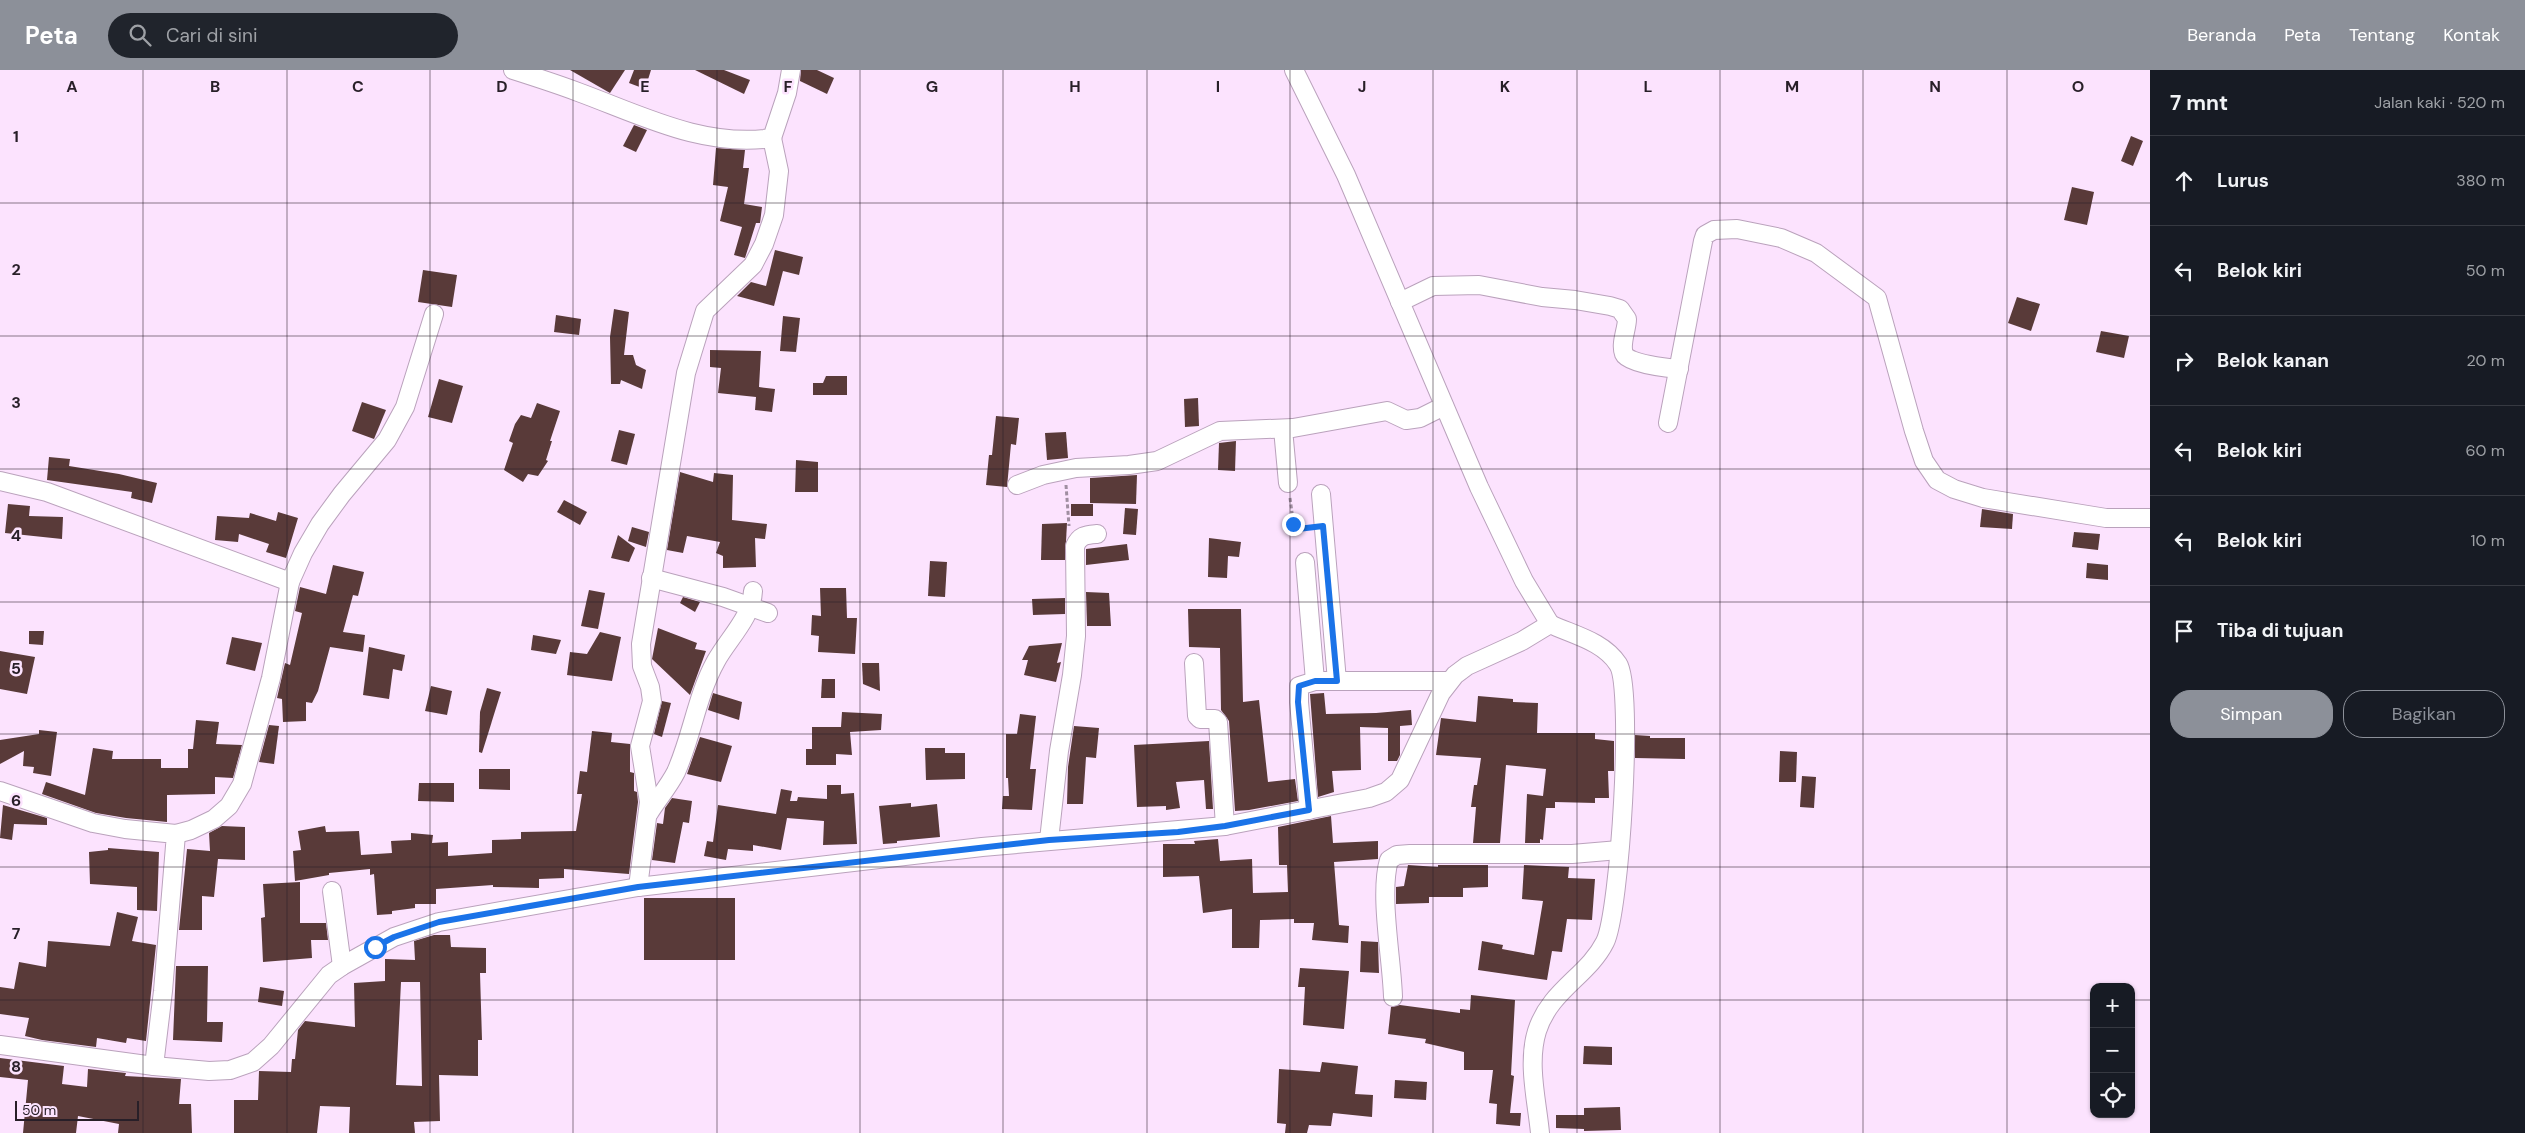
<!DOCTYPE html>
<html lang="id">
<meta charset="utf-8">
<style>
body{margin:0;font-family:"DM Sans",sans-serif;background:#20242c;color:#f1f3f6}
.controls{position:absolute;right:15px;bottom:15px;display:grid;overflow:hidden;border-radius:10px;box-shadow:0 1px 4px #0004}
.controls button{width:45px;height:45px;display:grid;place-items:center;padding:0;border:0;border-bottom:1px solid #363941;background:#171b24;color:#f1f3f6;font:25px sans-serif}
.scale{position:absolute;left:15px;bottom:12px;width:124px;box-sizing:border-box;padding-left:5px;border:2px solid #281f28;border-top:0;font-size:14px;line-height:18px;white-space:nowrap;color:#281f28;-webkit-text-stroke:4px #fce3fe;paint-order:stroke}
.stop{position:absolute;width:15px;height:15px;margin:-11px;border:4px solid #1a73e8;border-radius:50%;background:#fff}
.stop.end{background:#1a73e8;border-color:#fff;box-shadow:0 1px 5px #0008}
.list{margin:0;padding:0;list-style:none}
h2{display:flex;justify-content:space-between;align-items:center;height:65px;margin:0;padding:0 20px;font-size:21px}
h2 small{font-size:16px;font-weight:400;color:#9ea1a6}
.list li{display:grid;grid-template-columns:32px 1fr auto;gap:15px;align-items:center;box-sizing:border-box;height:90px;padding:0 20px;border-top:1px solid #363941}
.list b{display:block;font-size:19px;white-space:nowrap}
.list em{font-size:16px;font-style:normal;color:#9ea1a6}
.actions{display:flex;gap:10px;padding:15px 20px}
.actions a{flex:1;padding:11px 0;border:1px solid #8c9099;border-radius:20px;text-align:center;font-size:18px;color:#8c9099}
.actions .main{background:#8c9099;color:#fff}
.icon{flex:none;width:28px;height:28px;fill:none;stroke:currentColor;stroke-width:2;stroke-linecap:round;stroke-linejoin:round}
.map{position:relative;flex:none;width:2150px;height:1063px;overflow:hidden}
header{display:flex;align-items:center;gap:30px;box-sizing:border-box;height:70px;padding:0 25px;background:#8c9099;color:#fff}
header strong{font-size:24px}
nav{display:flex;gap:28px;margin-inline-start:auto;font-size:18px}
.search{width:350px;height:45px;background:#20242c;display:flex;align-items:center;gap:12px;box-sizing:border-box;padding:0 18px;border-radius:28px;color:#9ea1a6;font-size:19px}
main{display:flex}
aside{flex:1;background:#171b24}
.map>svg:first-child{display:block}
.building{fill:#593a39;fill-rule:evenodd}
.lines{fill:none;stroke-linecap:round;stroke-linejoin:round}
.street-casing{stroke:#baa2bc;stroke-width:20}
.path{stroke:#a08ea1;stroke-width:3;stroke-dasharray:4 2.5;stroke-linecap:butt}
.street{stroke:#fff;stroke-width:18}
.route{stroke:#1a73e8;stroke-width:6}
.grid{fill:none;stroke:#281f28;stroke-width:1;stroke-opacity:0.55}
.grid-label{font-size:16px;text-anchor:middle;font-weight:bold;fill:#281f28;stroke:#fce3fe;stroke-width:5;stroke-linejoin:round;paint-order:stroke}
</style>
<header>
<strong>Peta</strong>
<div class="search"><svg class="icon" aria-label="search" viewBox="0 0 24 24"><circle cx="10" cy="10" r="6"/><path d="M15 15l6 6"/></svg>Cari di sini</div>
<nav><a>Beranda</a><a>Peta</a><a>Tentang</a><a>Kontak</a></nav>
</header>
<main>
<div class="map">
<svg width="2150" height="1063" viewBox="0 0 2150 1063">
<rect width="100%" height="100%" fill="#fce3fe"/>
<!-- building -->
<g class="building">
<path d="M570,0H625L610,23Z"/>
<path d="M634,0H651L645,19L629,13Z"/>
<path d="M695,0H724L750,10L744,24Z"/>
<path d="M801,0H817L834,8L827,24L800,11Z"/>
<path d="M634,55L647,60L636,82L623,76Z"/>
<path d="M2131,66L2143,71L2133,96L2121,91Z"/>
<path d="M716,78L745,80L743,98H749L744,134L762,137L760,153H756L745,188L734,185L742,157L720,151L728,117L713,115Z"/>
<path d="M2072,117L2094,122L2087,155L2064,150Z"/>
<path d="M775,180L803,187L799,205L783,201L774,236L737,226L751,212L766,216Z"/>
<path d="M423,200L457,205L452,237L418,232Z"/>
<path d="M2017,227L2040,234L2031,261L2008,253Z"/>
<path d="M614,239L629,242L624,285H633L636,295L646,300L642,319L621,310L620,314H611L610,267Z"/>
<path d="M556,245L581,249L579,265L554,262Z"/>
<path d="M783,246L800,248L796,282L780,281Z"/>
<path d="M2101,261L2129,266L2124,288L2096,282Z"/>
<path d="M710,280L761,281L759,317L775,319L772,342L755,340L756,327L718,323L721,298L710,297Z"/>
<path d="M826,306H847V325H813V313H823Z"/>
<path d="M439,309L463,316L452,353L428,347Z"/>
<path d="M1198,328L1199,356L1185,357L1184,329Z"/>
<path d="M362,332L386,340L374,369L352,361Z"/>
<path d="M537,333L560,341L550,371H552L546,390L548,391L538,406L528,404L523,412L504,400L513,373L509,371L515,354L521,345L531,348Z"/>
<path d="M996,346L1019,348L1016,375L1011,374L1007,417L986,415L989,385H992Z"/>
<path d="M619,360L635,364L627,395L611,391Z"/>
<path d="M1066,362L1068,388L1047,390L1045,363Z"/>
<path d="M1236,371L1235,401L1218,400L1219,373Z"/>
<path d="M49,387L70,389L69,396L119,404L157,413L152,433L131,428L132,422L47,410Z"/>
<path d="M796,390L818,392V422H795Z"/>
<path d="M680,402L713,412L714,403L733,405L732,450L767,454L765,469L755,468L756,497L723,498V486L716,483L720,472L687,466L683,483L667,480Z"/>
<path d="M1137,405L1136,434L1090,433V408Z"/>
<path d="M564,430L587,442L580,455L557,442Z"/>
<path d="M8,434L30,436L29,446L63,447L62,469L5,463Z"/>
<rect x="1071" y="434" width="22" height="12"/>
<path d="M1125,438L1138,439L1136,465L1123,464Z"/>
<path d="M1982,439L2013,444L2012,459L1980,457Z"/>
<path d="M278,442L298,448L286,488L266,482L269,474L239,464L238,472L215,470L217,446L249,448L250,443L276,451Z"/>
<path d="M1067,453L1065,490H1041L1042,454Z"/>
<path d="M632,457L649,462L646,477L628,471Z"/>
<path d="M2074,462L2100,464L2098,480L2072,477Z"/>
<path d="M618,465L635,478L629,492L611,488Z"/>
<path d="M1209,468L1241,472L1239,487L1228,486L1227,508L1208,507Z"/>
<path d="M1127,474L1129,490L1086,495V479Z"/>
<path d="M930,491L947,492L945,527L928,526Z"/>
<path d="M2087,493L2108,495V510L2086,508Z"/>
<path d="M333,495L364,502L358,526L353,525L343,562L365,565L363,582L330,577L318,621L312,633L306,632V651L283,652L282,629L277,628L285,593L290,595L302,543L295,541L300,517L326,524Z"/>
<path d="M820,518H846L847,548H857L855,584L818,582L819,566L811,565L812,545L821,546Z"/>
<path d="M589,520L605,523L598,559L581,556Z"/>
<path d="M1086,522L1109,523L1111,556H1087Z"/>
<path d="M683,527L700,532L695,542L680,533Z"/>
<path d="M1065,528V544L1033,545L1032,529Z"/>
<path d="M1188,539H1241L1243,632L1259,630L1268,712L1295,709L1298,731L1249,740L1235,741L1229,651L1221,640L1220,578L1189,577Z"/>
<path d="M658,558L697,573L695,579L706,581L690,625L652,589Z"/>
<path d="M29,561H44L43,575L29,574Z"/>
<path d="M600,562L621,567L612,611L567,605L570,582L587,584Z"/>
<path d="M533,565L561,570L556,584L531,580Z"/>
<path d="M232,567L262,573L255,601L226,594Z"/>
<path d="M1062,573L1057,593L1061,592L1056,612L1024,605L1028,590H1022L1029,576Z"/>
<path d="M369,577L405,585L402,601L393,599L389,629L363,625Z"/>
<path d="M0,581L35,587L27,624L0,619Z"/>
<path d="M862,593H879L880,621L863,614Z"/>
<path d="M822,609H835V628H821Z"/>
<path d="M431,616L452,621L447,645L425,641Z"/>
<path d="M487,618L501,622L482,683L479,682L480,642Z"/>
<path d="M713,623L742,632L739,650L708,640Z"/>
<path d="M1324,623L1326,644L1376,643L1411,640L1412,655L1400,656V685L1397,691H1388V658L1360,657L1361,700L1332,701L1334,722L1318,727L1310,624Z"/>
<path d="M1478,626L1513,629V632L1538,633L1537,663H1595V669L1614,671V701H1608L1609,728H1595V733L1555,732V738H1546L1543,770L1540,769V773H1525L1527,724L1543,726L1546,699L1506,695L1500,773H1473L1476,737H1471L1474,715H1477L1481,688L1436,685L1441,648L1476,652Z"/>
<path d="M662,631L671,633L662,667L654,664Z"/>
<path d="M842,642L882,644L881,660L850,662L852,685L836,684V695H806V679H812V657H841Z"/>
<path d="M1020,644L1036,646L1030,699H1036L1032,740L1002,739L1003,726H1009L1008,708H1006V664H1017Z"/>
<path d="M196,650L219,652L216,674L242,675L233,708L215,707V724L167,725V752L126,748L96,743L42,724L46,712L85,725L93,678L113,681L112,689H161V698H188V679H193Z"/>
<path d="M269,655L279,656L274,694L259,692Z"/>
<path d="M1074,656L1099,658L1096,688L1086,687L1083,734H1067L1068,697Z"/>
<path d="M39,660L57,662L51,706L33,703L34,697L23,696L24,681L0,694V670L39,664Z"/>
<path d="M592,661L612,663L611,672L630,674V702L634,703V721L637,722L638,732L629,804L564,799V808L539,809V818L493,817V815L436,819V834H415V838L392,841V844L377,845L374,804L370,805V799L329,803V805L295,811L293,781L301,780L298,761L325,756L326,762L359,761L361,785L392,783L391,771L411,770V763L433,765L432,773L448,772V786L492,783V770L521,769V762L576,761L582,724H577L580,701L587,702Z"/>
<path d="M1635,665L1650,666V668H1685V689L1635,688Z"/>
<path d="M700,667L732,676L721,712L687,704Z"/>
<path d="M1209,671L1213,739H1206L1204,710L1176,712L1180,738L1166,740V736L1137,737L1134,675Z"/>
<path d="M925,678H945V683H965V709L926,710Z"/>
<path d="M1780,681L1797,682L1796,712H1779Z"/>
<path d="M479,699H510V720L479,719Z"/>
<path d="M1802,706L1816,707L1814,738L1800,737Z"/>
<path d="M419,713H454V732L418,731Z"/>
<path d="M827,715H841V724L854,723L857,774L823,775L824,751L787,748L781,780L753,775V781L728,779L726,790L704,786L707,771L713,772L718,735L776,744L781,719L792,721L790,731H797L798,727L827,729Z"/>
<path d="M672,728L692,731L689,753L683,752L675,793L652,790L657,753L663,754L665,738Z"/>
<path d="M911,733V737L937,734L940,767L897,771V773L883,774L879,736Z"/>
<path d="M3,735L47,748V755L14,754L12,770L0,768Z"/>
<path d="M1331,746L1333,773L1378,771V789L1334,792L1339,855L1349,856L1348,873L1312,870L1314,853H1294V849L1260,850L1259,878H1232V839L1203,843L1199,806L1163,807V774H1195L1194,771L1218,769L1220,791L1252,789L1253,823L1288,822L1287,795H1279L1278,757Z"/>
<path d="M222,756L245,757V790L218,789L214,827L202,826V860H179L187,779L210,781L209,763Z"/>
<path d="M108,778L159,782L157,841L137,840V817L90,814L89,782L108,780Z"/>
<path d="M1408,795L1438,797V795H1488V817L1463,818V827H1429V833L1396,834V817L1404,816Z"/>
<path d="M1524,795L1569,797L1568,808L1595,809L1592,850L1567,849L1562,882L1552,881L1547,910L1478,900L1482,871L1503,875L1502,879L1534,885L1543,831L1522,829Z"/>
<path d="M300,812V853H326L328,870H311L312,888L263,892L261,848L265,847L263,814Z"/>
<rect x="644" y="828" width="91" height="62"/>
<path d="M117,842L138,847L132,871L156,875L146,971L127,968L126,973L97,968L96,977L42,970L25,966L29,948L0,944V917L14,919L19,892L46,897L48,871L110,876Z"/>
<path d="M434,865H450L451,877L486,878V903H480L482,970H478V1006L439,1005L440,1051L414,1052L415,1063H349L350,1037L320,1036L317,1063H234V1030H258L259,1001L291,1002L292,989H295L298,960L305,951L355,957L354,913L385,911V889L415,890L414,871ZM401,912H420L422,1016L396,1015Z"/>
<path d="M1361,871L1378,872L1379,903L1360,902Z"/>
<path d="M176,896H208L207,952H223L222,972L173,970Z"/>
<path d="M1300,898L1349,901L1344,959L1303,955L1305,917H1298Z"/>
<path d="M260,917L284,921L282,936L258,932Z"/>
<path d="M1471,925L1515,930L1511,1005L1514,1006L1510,1043H1521L1520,1056L1496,1054L1497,1034L1489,1033L1493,1000H1464V982L1425,973L1426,969L1388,964L1391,937L1400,935L1460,943V939L1470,940Z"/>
<path d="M1584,976L1612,977V995L1583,994Z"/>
<path d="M0,988L64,996L62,1014L87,1017L88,999L126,1003L125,1006L181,1009L179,1034H191L192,1063H118L119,1054L78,1046L76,1063H23L28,1010L0,1007Z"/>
<path d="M1322,992L1358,996L1355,1024L1373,1025L1372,1047L1333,1043L1331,1056L1309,1055L1307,1063H1285L1286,1054L1277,1053L1279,999L1320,1002Z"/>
<path d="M1395,1010L1427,1012L1426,1030L1394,1028Z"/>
<path d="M1620,1037L1621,1060L1584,1061V1059L1556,1058V1045H1584V1038Z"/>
</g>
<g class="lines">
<defs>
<g id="street">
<path d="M513,0C535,7 557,14 578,22C641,45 703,78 772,68L787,23L791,0"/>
<path d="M1294,0L1346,105L1479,417L1524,511L1550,554"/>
<path d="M1400,232L1433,216L1479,215L1542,227L1575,230L1610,236L1620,239L1627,249C1627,259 1620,274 1624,284C1628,294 1668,298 1679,299"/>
<path d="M1668,353L1703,171L1705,165L1714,160L1737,159L1781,168L1816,183L1877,228L1914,361L1924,391L1937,410L1954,419L1983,428L2106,448H2150"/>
<path d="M1283,359L1288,413"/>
<path d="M0,411L47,422L290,512"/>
<path d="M1017,415L1043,405L1076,398L1129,395L1157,391L1220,361L1293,358L1387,341L1406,350L1420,348L1444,336"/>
<path d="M1321,424L1337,611"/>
<path d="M1305,492L1315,611"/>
<path d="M651,508L723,527L768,543"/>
<path d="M1194,593L1197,646L1200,649H1215L1218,652L1225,756"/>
<path d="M0,721L93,753L125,759L176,764L163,921L154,996"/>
<path d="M1309,740L1299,632V616L1315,611H1448"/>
<path d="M649,743C657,730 669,716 676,702C692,666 697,625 716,591C728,569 752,547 753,521"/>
<path d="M176,764L191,760L214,749L229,736L242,714L271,608L290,512L303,483L320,454L342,424L387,370L405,337L434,244"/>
<path d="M1049,770L1059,681L1072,605L1076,566L1075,476C1080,465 1086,465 1097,464"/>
<path d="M638,817L649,732L640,676L652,631L650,617L642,596L641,574L686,303L705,241L753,195L764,174L774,145L779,101L772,68"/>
<path d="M332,821L342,896"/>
<path d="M1393,927C1392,890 1379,824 1389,790L1397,785L1410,784H1572L1619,780"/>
<path d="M0,975L154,996L209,1001L230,1000L253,992L271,976L329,905L342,896L394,867L439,852L638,817L982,777L1225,756L1369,728L1386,722L1400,710L1441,623L1455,605L1467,596L1522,571L1550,554C1573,565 1603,571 1618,594C1634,618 1620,842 1605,872C1588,906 1550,920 1537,961C1527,993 1537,1031 1540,1063"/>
</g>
</defs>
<!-- street casing -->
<use href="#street" class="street-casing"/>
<!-- path -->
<g class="path">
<path d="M1066,415L1069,456"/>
<path d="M1290,428L1294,457L1299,459L1308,458"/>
</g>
<!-- street -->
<use href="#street" class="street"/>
</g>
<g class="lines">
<!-- route -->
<path class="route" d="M375,877L394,867L439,852L638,817L1049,770L1178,762L1225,756L1309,740L1298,632L1299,616L1315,611H1337L1323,456L1298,459H1295L1293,454"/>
</g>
<!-- grid -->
<path class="grid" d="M143,0V1063M287,0V1063M430,0V1063M573,0V1063M717,0V1063M860,0V1063M1003,0V1063M1147,0V1063M1290,0V1063M1433,0V1063M1577,0V1063M1720,0V1063M1863,0V1063M2007,0V1063M0,133H2150M0,266H2150M0,399H2150M0,532H2150M0,664H2150M0,797H2150M0,930H2094M2131,930H2150"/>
<g class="grid-label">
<text x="72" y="22">A</text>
<text x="215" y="22">B</text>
<text x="358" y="22">C</text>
<text x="502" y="22">D</text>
<text x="645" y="22">E</text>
<text x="788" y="22">F</text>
<text x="932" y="22">G</text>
<text x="1075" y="22">H</text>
<text x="1218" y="22">I</text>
<text x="1362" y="22">J</text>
<text x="1505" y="22">K</text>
<text x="1648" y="22">L</text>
<text x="1792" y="22">M</text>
<text x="1935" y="22">N</text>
<text x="2078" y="22">O</text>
<text x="16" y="72">1</text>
<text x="16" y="205">2</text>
<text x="16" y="338">3</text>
<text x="16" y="471">4</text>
<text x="16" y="604">5</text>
<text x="16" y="736">6</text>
<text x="16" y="869">7</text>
<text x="16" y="1002">8</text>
</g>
</svg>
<div class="controls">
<button>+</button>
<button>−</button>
<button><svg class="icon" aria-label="locate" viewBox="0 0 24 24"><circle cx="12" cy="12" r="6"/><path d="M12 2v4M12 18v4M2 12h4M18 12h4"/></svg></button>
</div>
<div class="scale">50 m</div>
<div class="stop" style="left:375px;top:877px"></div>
<div class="stop end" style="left:1293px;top:454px"></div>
</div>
<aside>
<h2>7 mnt<small>Jalan kaki · 520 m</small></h2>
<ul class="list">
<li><svg class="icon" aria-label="ahead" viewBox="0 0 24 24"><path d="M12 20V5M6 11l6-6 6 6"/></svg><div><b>Lurus</b></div><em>380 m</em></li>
<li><svg class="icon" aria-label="left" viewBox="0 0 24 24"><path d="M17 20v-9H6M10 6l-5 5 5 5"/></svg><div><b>Belok kiri</b></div><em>50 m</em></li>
<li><svg class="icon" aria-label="right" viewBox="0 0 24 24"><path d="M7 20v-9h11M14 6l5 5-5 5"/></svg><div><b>Belok kanan</b></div><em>20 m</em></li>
<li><svg class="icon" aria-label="left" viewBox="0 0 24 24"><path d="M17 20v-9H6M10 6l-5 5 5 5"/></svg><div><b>Belok kiri</b></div><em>60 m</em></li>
<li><svg class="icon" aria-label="left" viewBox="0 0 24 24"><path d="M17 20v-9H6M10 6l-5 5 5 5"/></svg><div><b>Belok kiri</b></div><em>10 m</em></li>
<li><svg class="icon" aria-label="arrive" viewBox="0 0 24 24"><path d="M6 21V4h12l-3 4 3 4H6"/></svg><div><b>Tiba di tujuan</b></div></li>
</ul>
<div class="actions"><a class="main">Simpan</a><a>Bagikan</a></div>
</aside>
</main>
